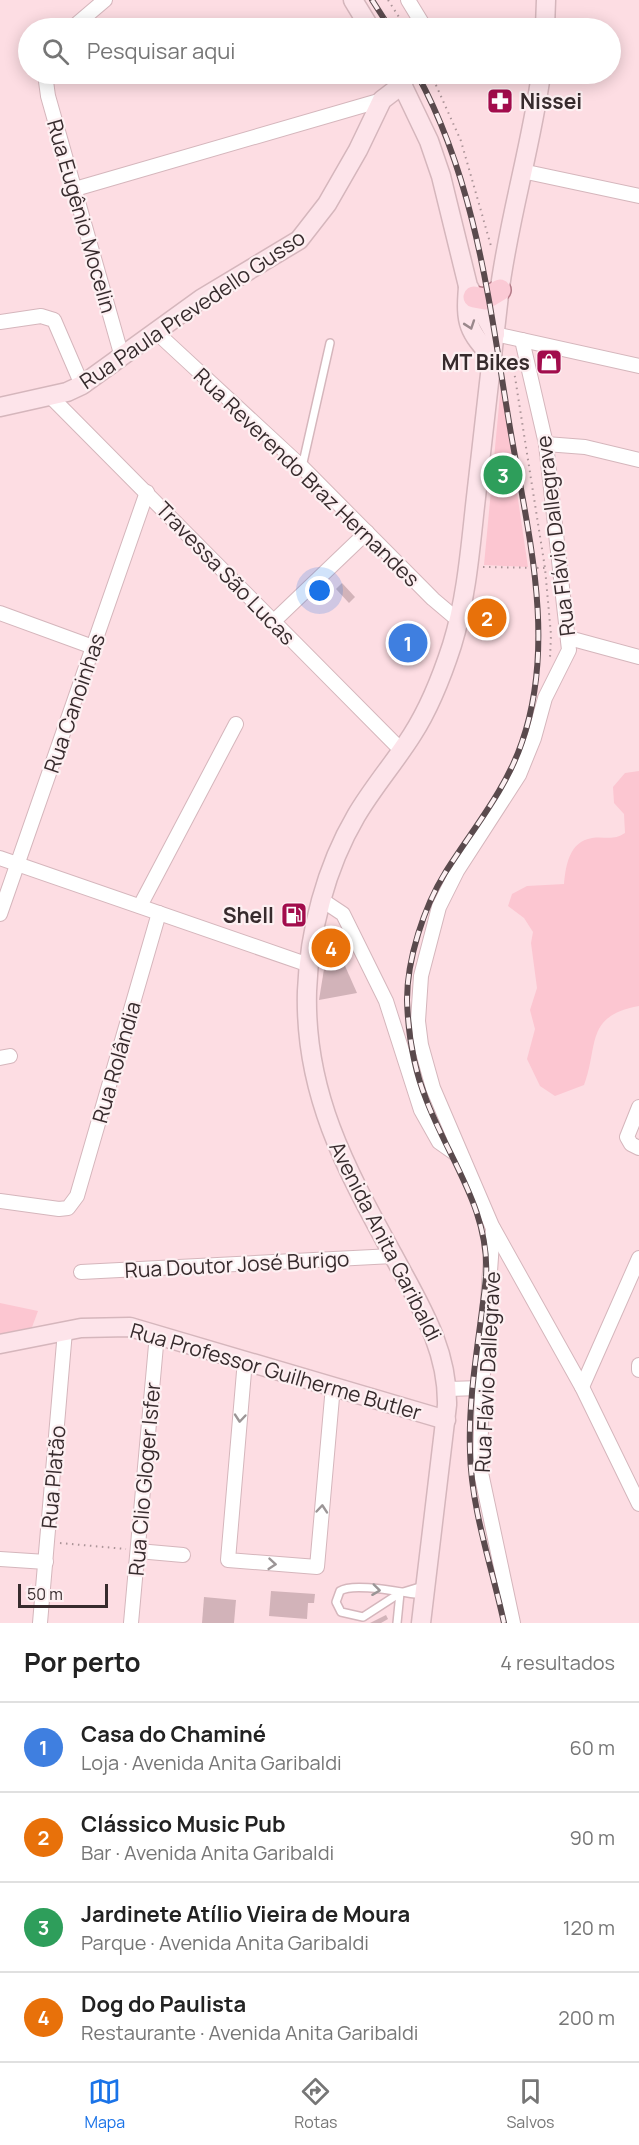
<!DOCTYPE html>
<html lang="pt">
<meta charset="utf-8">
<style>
body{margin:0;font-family:Manrope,sans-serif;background:#f2f2f2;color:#222}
.scale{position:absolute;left:18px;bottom:15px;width:90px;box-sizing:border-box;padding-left:6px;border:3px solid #372b2d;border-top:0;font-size:16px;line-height:21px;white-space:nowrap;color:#372b2d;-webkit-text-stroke:4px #fdf0f2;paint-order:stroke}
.you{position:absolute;left:320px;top:591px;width:21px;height:21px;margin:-15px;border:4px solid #fff;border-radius:50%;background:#1a73e8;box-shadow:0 0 0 9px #1a73e833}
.badge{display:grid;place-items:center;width:39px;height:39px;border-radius:50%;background:#1a73e8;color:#fff;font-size:20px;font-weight:700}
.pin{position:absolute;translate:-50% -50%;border:3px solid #fff;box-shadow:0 2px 6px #0006}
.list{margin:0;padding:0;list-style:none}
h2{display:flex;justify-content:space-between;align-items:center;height:78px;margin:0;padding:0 24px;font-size:26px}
h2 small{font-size:20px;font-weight:400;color:#767676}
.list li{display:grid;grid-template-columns:39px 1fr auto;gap:18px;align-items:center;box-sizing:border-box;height:90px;padding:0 24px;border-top:2px solid #e0e0e0}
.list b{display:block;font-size:22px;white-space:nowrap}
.list p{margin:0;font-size:20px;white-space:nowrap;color:#767676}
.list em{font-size:20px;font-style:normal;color:#767676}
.icon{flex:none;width:33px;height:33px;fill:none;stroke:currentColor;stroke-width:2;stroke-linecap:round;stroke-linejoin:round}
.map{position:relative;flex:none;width:639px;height:1623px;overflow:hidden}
.search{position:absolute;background:#fff;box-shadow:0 3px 15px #0003;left:18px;right:18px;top:18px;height:66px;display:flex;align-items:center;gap:15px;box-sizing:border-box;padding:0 21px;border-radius:33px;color:#767676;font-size:22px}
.sheet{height:438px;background:#fff}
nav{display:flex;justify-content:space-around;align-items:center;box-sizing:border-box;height:84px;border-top:2px solid #e0e0e0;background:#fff;font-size:16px;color:#767676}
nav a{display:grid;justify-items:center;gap:3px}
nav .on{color:#1a73e8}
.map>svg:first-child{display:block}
.green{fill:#fcc6d1}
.building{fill:#d2b3b9}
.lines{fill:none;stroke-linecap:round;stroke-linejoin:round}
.lane-casing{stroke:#d5b6bc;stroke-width:10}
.street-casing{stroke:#d5b6bc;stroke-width:16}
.secondary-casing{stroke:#d5b6bc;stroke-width:21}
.primary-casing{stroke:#b57b88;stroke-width:24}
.path{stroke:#ab9498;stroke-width:2;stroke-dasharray:1.5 4.5;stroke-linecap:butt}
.lane{stroke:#fff;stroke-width:7}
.street{stroke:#fff;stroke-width:14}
.secondary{stroke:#fde4ea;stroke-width:18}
.primary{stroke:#fbcad5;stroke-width:21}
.rail-casing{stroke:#5a4a4d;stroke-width:6}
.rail{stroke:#fdf0f2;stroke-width:4;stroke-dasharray:11;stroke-linecap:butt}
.oneway{stroke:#9a888c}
.oneway2{stroke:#9b9596}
.labels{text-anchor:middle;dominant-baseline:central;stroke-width:4.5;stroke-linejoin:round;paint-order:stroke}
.poi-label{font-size:21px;font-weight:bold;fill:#372b2d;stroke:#fdf0f2;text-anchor:end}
.street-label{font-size:21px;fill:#372b2d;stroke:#fdf0f2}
</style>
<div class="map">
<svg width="639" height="1623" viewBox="0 0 639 1623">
<rect width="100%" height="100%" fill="#fddde3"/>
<!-- green -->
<g class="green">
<path d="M501,384L528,567L484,565Z"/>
<path d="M639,771V1006C584,1016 599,1046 584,1085L555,1096L540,1086L527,1059L535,1029L530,1010L537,988L531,943L533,932L524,918L508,906L512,894L527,886L564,884C566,865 569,842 592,838C605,836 613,841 625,833L624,814L614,803L613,787L625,773Z"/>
<path d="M0,1303L38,1311L31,1330L0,1336Z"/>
</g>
<!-- building -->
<g class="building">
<path d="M342,583L355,597L349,603L336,589Z"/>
<path d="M411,625L428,640L406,662L389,646Z"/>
<path d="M330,932L357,993L319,1000Z"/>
<path d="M271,1591L315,1594L314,1603H308L307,1619L269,1616Z"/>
<path d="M204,1597L236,1600L234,1623H202Z"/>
<path d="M386,1615L388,1619L381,1623H370Z"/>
</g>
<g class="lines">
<defs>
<g id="lane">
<path d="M302,467L330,343"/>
<path d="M422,1595C403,1593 354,1582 340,1591L336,1602L341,1612L363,1617L400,1593L423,1586"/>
<path d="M397,1623L400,1593"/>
</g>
<g id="street">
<path d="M408,0L425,28"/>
<path d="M72,28L105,0"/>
<path d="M45,74L48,96L122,357"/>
<path d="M522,171L639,196"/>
<path d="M75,189L382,100"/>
<path d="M0,322L41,316L54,320L82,385"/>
<path d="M156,332L302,467L433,599L459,621"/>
<path d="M495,334L639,366"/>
<path d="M522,340L546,444L569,650L545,698L534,738L519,775L457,871L439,907L421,976L418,1021L421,1045L433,1088L492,1226L582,1387L639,1504"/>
<path d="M50,396L402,751"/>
<path d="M546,444L585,447L639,460"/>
<path d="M0,613L93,647"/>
<path d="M274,621L367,532"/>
<path d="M569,638L639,657"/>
<path d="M0,858L309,965"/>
<path d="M322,900L343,914L386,1001L421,1110L439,1142L463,1159"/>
<path d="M140,906L236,724"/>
<path d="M0,914L147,492"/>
<path d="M0,1058L10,1056"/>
<path d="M639,1107L627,1137L631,1144L639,1148"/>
<path d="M0,1201L59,1209L68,1208L77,1196L159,913"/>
<path d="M493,1228L482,1388L480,1468L513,1623"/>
<path d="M81,1272L393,1256"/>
<path d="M245,1360L228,1560L317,1567L333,1386"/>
<path d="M639,1365V1370"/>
<path d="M582,1387L639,1258"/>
<path d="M447,1389L482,1388"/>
<path d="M138,1551L183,1555"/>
<path d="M0,1559L46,1562"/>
<path d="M40,1623L65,1331"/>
<path d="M131,1623L157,1334"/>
</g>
<g id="secondary">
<path d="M353,0L370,28"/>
<path d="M545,28L546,0"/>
<path d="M397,74L429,141L441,176L468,286L495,334"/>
<path d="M468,287C465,324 468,331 493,358"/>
<path d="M0,407L67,392L82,385L201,299L299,240L327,204L358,150L382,100L403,84"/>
<path d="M0,1344L81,1328L130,1327L446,1420"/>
<path d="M421,1623L447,1405C448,1348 419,1304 393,1255C346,1169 304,1093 307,991C309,932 326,867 356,816C373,787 395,762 412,735C430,707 442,676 452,645C466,600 470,552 475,506C483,436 491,365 499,295C508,221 531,148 541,74"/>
</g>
<path id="primary" d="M474,297L485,299L500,290"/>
</defs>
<!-- lane casing -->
<use href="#lane" class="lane-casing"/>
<!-- street casing -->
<use href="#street" class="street-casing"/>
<!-- secondary casing -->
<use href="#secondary" class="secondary-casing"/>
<!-- primary casing -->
<use href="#primary" class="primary-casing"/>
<!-- path -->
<g class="path">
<path d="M388,0L406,28"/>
<path d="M431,74L461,141L491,246"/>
<path d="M512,358L545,568L551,635L550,658"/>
<path d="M483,567L545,568"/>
<path d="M60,1543L126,1549"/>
</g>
<!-- lane -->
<use href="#lane" class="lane"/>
<!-- street -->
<use href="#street" class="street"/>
<!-- secondary -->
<use href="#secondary" class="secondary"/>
<!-- primary -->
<use href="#primary" class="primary"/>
<defs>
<g id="rail">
<path d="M372,0L390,28"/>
<path d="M417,74C476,182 489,302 509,422C526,526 558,638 522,742C506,790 472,830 445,873C424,907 407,959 407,1000C408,1032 414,1069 426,1099C449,1160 490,1210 486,1277C480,1335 468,1394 470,1451C471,1509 492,1567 504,1623"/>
</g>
</defs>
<!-- rail casing -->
<use href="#rail" class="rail-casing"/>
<!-- rail -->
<use href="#rail" class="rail"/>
</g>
<!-- one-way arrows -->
<defs><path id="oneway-chevron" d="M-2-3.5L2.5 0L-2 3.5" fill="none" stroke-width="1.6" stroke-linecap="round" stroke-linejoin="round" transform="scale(1.5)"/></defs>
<use class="oneway" href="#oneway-chevron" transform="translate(470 325) rotate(71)"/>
<g class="oneway2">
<use href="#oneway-chevron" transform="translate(240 1418) rotate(95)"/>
<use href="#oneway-chevron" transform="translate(322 1509) rotate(-85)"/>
<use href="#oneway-chevron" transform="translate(272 1564) rotate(5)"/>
<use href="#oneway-chevron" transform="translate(376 1590) rotate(7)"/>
</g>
<!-- icons -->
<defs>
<symbol id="pharmacy-square" viewBox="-11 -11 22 22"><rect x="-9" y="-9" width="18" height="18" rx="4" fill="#a20c4c" stroke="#fdf0f2"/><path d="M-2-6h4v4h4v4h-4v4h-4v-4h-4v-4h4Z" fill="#fff"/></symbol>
<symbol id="shop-square" viewBox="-11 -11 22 22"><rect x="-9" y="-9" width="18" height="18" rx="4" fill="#a20c4c" stroke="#fdf0f2"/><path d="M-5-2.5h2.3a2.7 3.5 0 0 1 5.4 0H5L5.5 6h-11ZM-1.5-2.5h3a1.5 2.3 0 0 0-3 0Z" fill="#fff"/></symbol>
<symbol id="fuel-square" viewBox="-11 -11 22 22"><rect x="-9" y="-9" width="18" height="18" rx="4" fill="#a20c4c" stroke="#fdf0f2"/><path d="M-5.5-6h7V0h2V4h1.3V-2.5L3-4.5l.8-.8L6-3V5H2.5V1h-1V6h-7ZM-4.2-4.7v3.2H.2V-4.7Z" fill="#fff"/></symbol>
</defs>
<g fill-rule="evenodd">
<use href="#pharmacy-square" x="485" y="86" width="30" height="30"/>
<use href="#shop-square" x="534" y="347" width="30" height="30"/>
<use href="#fuel-square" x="279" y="900" width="30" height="30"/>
</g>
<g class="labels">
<!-- poi labels -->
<g class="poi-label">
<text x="520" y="101" text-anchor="start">Nissei</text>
<text x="530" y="362">MT Bikes</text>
<text x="274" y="915">Shell</text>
</g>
<!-- street labels -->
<g class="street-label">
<text transform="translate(82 216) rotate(74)">Rua Eugênio Mocelin</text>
<text transform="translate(192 309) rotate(-34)">Rua Paula Prevedello Gusso</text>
<text transform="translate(307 477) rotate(44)">Rua Reverendo Braz Hernandes</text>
<text transform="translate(555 536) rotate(-97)">Rua Flávio Dallegrave</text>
<text transform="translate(226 573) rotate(46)">Travessa São Lucas</text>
<text transform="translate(74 703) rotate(-71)">Rua Canoinhas</text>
<text transform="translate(116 1062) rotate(-74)">Rua Rolândia</text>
<text transform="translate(386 1241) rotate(63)">Avenida Anita Garibaldi</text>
<text transform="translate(237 1264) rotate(-3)">Rua Doutor José Burigo</text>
<text transform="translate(276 1371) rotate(16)">Rua Professor Guilherme Butler</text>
<text transform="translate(487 1372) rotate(-87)">Rua Flávio Dallegrave</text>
<text transform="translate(53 1477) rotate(-85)">Rua Platão</text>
<text transform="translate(144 1479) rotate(-85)">Rua Clio Gloger Isfer</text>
</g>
</g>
</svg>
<div class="scale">50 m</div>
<div class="you"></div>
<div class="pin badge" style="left:408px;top:643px;background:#3f7fe0">1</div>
<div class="pin badge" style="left:487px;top:618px;background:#e8710a">2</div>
<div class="pin badge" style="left:503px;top:475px;background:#2e9e5b">3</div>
<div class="pin badge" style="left:331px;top:948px;background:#e8710a">4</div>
<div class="search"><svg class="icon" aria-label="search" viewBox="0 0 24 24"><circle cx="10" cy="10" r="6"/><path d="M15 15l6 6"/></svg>Pesquisar aqui</div>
</div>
<section class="sheet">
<h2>Por perto<small>4 resultados</small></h2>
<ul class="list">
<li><span class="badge" style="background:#3f7fe0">1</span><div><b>Casa do Chaminé</b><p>Loja · Avenida Anita Garibaldi</p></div><em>60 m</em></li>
<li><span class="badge" style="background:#e8710a">2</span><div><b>Clássico Music Pub</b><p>Bar · Avenida Anita Garibaldi</p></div><em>90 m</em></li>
<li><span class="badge" style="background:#2e9e5b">3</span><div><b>Jardinete Atílio Vieira de Moura</b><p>Parque · Avenida Anita Garibaldi</p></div><em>120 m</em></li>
<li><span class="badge" style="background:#e8710a">4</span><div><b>Dog do Paulista</b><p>Restaurante · Avenida Anita Garibaldi</p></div><em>200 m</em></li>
</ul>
</section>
<nav>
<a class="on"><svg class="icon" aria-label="map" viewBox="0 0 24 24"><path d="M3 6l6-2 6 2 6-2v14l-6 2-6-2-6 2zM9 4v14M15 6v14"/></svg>Mapa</a>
<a><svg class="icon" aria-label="directions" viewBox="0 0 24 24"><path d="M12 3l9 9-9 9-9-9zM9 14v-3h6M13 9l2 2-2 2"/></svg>Rotas</a>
<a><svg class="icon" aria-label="saved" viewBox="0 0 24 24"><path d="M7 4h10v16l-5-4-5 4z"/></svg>Salvos</a>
</nav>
